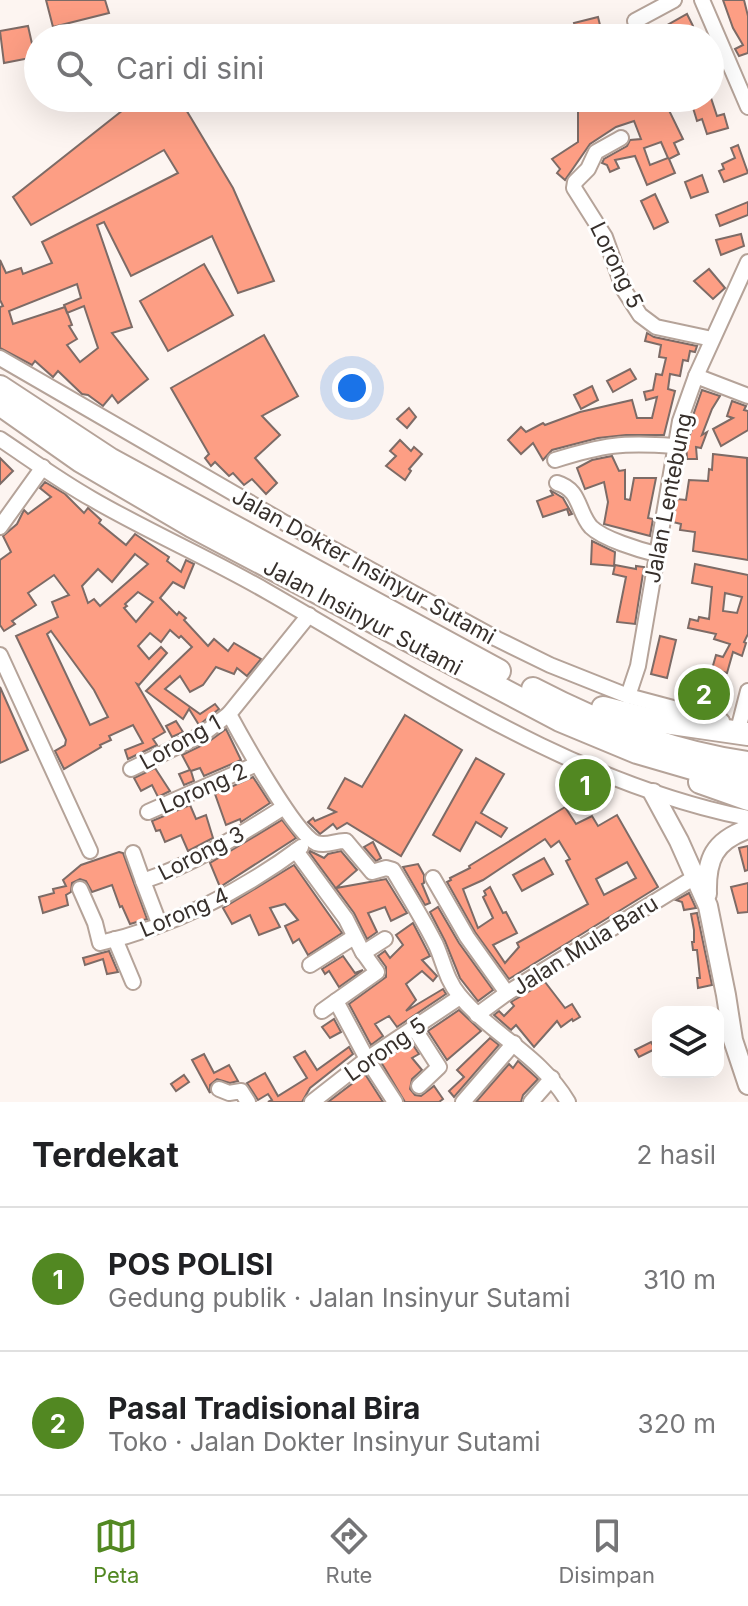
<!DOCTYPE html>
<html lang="id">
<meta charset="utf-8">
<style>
body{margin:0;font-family:Inter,sans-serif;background:#f2f2f2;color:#202124}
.controls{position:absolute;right:24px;bottom:24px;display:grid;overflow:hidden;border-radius:16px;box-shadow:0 8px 32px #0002}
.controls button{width:72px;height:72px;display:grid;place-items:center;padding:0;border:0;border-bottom:2px solid #e0e0e0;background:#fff;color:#202124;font:40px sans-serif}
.you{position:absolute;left:352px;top:388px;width:28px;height:28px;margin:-20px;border:6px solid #fff;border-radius:50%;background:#1a73e8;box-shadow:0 0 0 12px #1a73e833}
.badge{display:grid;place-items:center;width:52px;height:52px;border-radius:50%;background:#528822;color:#fff;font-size:26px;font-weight:700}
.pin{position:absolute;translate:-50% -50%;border:4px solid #fff;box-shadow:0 2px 8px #0006}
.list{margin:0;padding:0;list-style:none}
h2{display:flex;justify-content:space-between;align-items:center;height:104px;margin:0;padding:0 32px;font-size:34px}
h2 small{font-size:26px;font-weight:400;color:#757577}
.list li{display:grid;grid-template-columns:52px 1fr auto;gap:24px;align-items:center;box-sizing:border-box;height:144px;padding:0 32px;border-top:2px solid #e0e0e0}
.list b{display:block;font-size:30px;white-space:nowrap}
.list p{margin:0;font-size:26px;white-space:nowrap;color:#757577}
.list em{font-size:26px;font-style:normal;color:#757577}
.icon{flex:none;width:44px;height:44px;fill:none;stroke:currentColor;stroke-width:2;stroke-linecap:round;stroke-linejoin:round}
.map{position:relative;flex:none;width:748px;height:1102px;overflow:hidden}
.search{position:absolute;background:#fff;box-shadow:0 8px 32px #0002;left:24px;right:24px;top:24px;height:88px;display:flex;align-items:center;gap:20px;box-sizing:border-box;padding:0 28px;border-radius:44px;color:#757577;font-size:30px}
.sheet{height:392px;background:#fff}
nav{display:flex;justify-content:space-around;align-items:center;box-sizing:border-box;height:112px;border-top:2px solid #e0e0e0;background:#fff;font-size:22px;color:#757577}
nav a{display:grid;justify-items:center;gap:4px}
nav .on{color:#528822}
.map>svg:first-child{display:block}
.building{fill:#fd9e84;stroke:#7d6b66;stroke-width:2;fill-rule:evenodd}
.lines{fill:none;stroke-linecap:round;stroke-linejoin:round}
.minor-casing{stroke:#b5a399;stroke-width:18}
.major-casing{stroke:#b5a399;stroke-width:22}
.highway-casing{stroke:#b5a399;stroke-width:26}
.minor{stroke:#fff;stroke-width:14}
.major{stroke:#fff;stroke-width:18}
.highway{stroke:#fff;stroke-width:22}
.labels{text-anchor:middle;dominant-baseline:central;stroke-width:6;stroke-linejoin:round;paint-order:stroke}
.street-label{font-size:22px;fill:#37302c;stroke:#fff}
</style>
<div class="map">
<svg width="748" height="1102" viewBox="0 0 748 1102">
<rect width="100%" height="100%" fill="#fdf5f1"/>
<!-- building -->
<g class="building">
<path d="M46,0H105L109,13L53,27Z"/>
<path d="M723,0H744L748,16V53L739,56L735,49L743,45L733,28Z"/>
<path d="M687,14L693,26L688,30L695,38H658L655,32Z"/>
<path d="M598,17L601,29L605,28L608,38H578L574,23Z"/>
<path d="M28,26L35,57L4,63L0,31Z"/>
<path d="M116,98H179L233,188L274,281L238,293L212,236L131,276L104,222L97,225L132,327L112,333L148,379L118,403L112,395L103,406L88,395L82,394L58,371L53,377L35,361L32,365L0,348V307L3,306L0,300V260L6,273L21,268L23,274L52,263L42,242L178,173L164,150L31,225L13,197L123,110ZM77,284L81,298L64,305L67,313L84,306L98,348L80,362L67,345L77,339L69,326L72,325L65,307L13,324L9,311Z"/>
<path d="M554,98H663L683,139L674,143L679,154L669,159L675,173L647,185L635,156L615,160L619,168L610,172L607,165L602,163L604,159L627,146L630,140L641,139L634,121L616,127L590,144L565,180L557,173L560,169L552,159L578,142V109ZM661,142L668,158L650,165L644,148Z"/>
<path d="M690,98H711L717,116L724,114L728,128L707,134L702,119L697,121Z"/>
<path d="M738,145L748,173L724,182L719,171L724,169L722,164L735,158L731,148Z"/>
<path d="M702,175L708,192L691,198L685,182Z"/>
<path d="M655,194L668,222L654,229L641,201Z"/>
<path d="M748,202V215L720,226L716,215Z"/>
<path d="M741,234L744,246L721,255L716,240Z"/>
<path d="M204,264L233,315L168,351L140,301Z"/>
<path d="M709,269L725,288L713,299L694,281Z"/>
<path d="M647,333L654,337L697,346L695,352L690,351L688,361L683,360L680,376L670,374L668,389L675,391L664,435H626L598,438L552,450L543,460L533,443L521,454L508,440L521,427L526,432L543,423L545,425L580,412L632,400L637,418H652L657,397L646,400L644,392L653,390L656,374L662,375L666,358L659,357L661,345L645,341Z"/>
<path d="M264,335L298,396L262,416L280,435L255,458L277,483L266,494L252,479L244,485L233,473L229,476L215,462L211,466L205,458L209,454L171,388Z"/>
<path d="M630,369L636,379L613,392L607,381Z"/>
<path d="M592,386L598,400L581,409L574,395Z"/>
<path d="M702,390L720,396L712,409L702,435L707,432L701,448L696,447L697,459H687L686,443L692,430L689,427Z"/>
<path d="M732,401L746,406L744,410L748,411V430L721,446L713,429L733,418L727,416Z"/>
<path d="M409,408L416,417L407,428L397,419Z"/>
<path d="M400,440L411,451L414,447L422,454L409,469L411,471L405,480L386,466L396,456L390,451Z"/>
<path d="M713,454L747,458L748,560L693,551L695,532L680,530L681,524L673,522L677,499L686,500L689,480L708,481L709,469L712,470Z"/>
<path d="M612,456L619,471L625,470V499L630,500L634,478H656L648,518L653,519L650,536L604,524L608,502L604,482L585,489L577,468L592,460Z"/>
<path d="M0,458L13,471L0,484Z"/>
<path d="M45,482L65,494L84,513L88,508L101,520L99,523L126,545L135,534L169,557L167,561L181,572L186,560L194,564L184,588L173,582L160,598L177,615L179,612L186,618L184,620L208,646L214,639L228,651L234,643L261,659L247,676L237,668L234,674L216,667L203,685L190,692L180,676L165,689L200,714L215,704L219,709L199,725L189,709L183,719L146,691L192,647L181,636L179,638L170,630L161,642L150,633L138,646L149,659L161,647L167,653L139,685L137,684L165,732L153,739L157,745L128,759L125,750L143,743L133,725L109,736L111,740L100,745L101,747L64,769L55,751L65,745L66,740L16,636L58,617L52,602L69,595L54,575L28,593L36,605L12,621L15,624L4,631L0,625V560L11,552L3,536L17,524L24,510L28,514L51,497L40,488ZM135,554L148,564L100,606L94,599L88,603L82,586L98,569L112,582ZM138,592L153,602L136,622L124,608L127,606L125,604ZM51,631L94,690L108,717L90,725L47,634Z"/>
<path d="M550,490L563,498L572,514L569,515L567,509L543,517L537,501L553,495Z"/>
<path d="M592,541L615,552L614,566L591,564Z"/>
<path d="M695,564L748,575V634L744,642L746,643L742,656L733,652L727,673L712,669L716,655L723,657L730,644L714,639L716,634L688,628L690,619L698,621L699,617L709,619L712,587L692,583ZM725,593L742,597L737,613L723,611Z"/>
<path d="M615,565L636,569V566L644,567L635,624L617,622L626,577L613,574Z"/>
<path d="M660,636L676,640L667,678L651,674Z"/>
<path d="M0,687L28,750L0,763Z"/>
<path d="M405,715L462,750L401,856L347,823L337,829L333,824L320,834L308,822L313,818L315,821L336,812L328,808L345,778L362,787Z"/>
<path d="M176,721L183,732L172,737L166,726Z"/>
<path d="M226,729L241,760L204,776L200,768L191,771L194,781L184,785L179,774L190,770L182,755L207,743Z"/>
<path d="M476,758L504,774L481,813L507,828L501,837L476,822L460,851L433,835Z"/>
<path d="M155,768L170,791L158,797L152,785L141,791L134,778Z"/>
<path d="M253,777L270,803L241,822L240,819L226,825L215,794Z"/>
<path d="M190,805L196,819L206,815L213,838L188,851L181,835L165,842L160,830L156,831L152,821Z"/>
<path d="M565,807L576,824L592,816L598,826L617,815L658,887L509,979L475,932L447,882L451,880L450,878L470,868L469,866ZM545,839L551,847L559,841L570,859L566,861L588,904L517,943L519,947L505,963L493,945L517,933L506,912L503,913L490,887L484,891L486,895L483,897L493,918L478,928L463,889L483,880ZM627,862L636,878L604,895L596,879Z"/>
<path d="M282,820L296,838L220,887L210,863Z"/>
<path d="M373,842L381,858L376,861L364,847Z"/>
<path d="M748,846V870L745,871L739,848Z"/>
<path d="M310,851L324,858L328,854L341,851L357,870L336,888L386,879L407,913L391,921L385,907L368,913L377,932L367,939L354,913L309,852Z"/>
<path d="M119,852L123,853L147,919L130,924L122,906L120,907L112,885L92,892L86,881L80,879L72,883L71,892L66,895L68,905L43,913L39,897L54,893L53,889L66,886L63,880L81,865Z"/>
<path d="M544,858L553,874L522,891L513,875Z"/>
<path d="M418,864L424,875V883L422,884L430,903L425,905L403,867Z"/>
<path d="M294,865L342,933L308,955L299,939L293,943L285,926L298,920L285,904L270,908L280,927L259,935L250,915L232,924L223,908Z"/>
<path d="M748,883V912L738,913L731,887Z"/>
<path d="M689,893L696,908L684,910L682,902L676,900Z"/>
<path d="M438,907L459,943L493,990L478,1001L460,978L445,941L430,912Z"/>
<path d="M697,913L712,985L698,988L697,978H700L697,950H693L692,942H694V930L691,914Z"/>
<path d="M413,923L430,956L422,960L437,976L433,981L422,971L406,984L416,1000L406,1011L443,989L446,994L397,1027L389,1016L375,1024L383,1036L371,1045L349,1004L386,977V967L378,956L385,951L390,958L403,945L396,935Z"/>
<path d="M109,951L118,972L107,974L103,959L85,965L83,958Z"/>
<path d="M343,956L355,973L363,970L339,987L329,971L325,974L322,969Z"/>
<path d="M545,982L565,1008L572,1004L580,1017L573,1021L572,1019L561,1027L557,1021L534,1047L516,1025L511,1030L494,1015L499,1011L504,1016L514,1006L511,1002Z"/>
<path d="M459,1010L481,1031L447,1060L428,1031Z"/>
<path d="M334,1019L341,1032L330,1038L322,1027Z"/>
<path d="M490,1038L499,1045L454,1097L449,1091L464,1077L457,1070Z"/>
<path d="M411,1042L419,1054L412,1058L422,1070L412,1079L410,1089L415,1095L421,1096L434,1086L443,1099L439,1102H405L381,1062Z"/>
<path d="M651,1042L655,1049L639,1057L635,1050Z"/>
<path d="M349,1047L353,1054L310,1088L302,1102H268L272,1100L268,1094L258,1100L247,1083L265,1073L278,1096L307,1078L294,1057L305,1051L317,1070Z"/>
<path d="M204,1054L214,1073L229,1065L238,1081L230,1083L217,1079L210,1085V1093L192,1060Z"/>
<path d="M518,1061L538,1079L523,1095L521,1102H476L509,1064L513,1068Z"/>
<path d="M365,1074L383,1102H328Z"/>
<path d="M184,1075L189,1082L176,1091L171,1084Z"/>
</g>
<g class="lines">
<defs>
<g id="minor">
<path d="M702,0L748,107"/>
<path d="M635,21L674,0"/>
<path d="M621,138L596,152L588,169L575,182L574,188L605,237L624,290L640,315L656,327L712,339"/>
<path d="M0,358L285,523L497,639L550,665L628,696L722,721"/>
<path d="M696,376L748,396"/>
<path d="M0,439C30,459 60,481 92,499C149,532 211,559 268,592C422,680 572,783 748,818"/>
<path d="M555,460C603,445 623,442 673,446"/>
<path d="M557,483C581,490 577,511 591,527C603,539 640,550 656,554"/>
<path d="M0,527L43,467"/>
<path d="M309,615L229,714C242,738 295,834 316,843C328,847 336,840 346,841L372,872L386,868L393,870C408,895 423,919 436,945C444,963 446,979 459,995C492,1035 541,1056 568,1102"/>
<path d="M0,655L90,851"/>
<path d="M628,696L638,666L680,421L696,376L748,262"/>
<path d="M739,726L748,691"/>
<path d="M131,769L203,734L229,714"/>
<path d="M148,812L257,764"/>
<path d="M296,851L346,919L362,951L377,972L336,1001L367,1059L395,1102"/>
<path d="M133,853L143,881C192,865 240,835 284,807"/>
<path d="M433,878L467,937L507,993"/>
<path d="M143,881L159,923"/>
<path d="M80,889L95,923L100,943C172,927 242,891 301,847"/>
<path d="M115,939L133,982"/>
<path d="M363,953L385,939"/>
<path d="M310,965L354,937"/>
<path d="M322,1011L336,1001"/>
<path d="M477,1015L507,993L695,877"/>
<path d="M414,1028L439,1067L419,1086"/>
<path d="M219,1089L229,1093L241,1091L248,1102"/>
<path d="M312,1102L367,1059L460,997"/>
<path d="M463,1102L514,1043"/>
<path d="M531,1102L552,1078"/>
</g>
<g id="major">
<path d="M653,793L679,841L708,906L726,995L733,1040L748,1085"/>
<path d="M707,894C706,859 714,841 748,829"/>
</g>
<g id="highway">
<path d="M0,387L111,460L499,671"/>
<path d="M0,404L81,461L192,526L560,720L637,752L716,775L748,780"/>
<path d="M533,689C600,724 673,753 748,763"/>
<path d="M603,708L651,720L748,734"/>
<path d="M700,782L748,799"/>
</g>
</defs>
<!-- minor casing -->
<use href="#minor" class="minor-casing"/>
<!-- major casing -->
<use href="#major" class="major-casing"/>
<!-- highway casing -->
<use href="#highway" class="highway-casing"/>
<!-- minor -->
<use href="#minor" class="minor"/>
<!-- major -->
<use href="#major" class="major"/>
<!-- highway -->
<use href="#highway" class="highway"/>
</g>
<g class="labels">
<!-- street labels -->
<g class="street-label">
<text transform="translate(617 265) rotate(64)">Lorong 5</text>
<text transform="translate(668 498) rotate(-79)">Jalan Lentebung</text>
<text transform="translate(364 566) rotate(29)">Jalan Dokter Insinyur Sutami</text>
<text transform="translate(363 617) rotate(28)">Jalan Insinyur Sutami</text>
<text transform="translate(180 742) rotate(-29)">Lorong 1</text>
<text transform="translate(203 788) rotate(-24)">Lorong 2</text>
<text transform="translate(201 853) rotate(-27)">Lorong 3</text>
<text transform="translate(184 912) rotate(-23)">Lorong 4</text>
<text transform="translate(585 945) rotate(-32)">Jalan Mula Baru</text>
<text transform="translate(385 1049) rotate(-35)">Lorong 5</text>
</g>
</g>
</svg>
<div class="controls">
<button><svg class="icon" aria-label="layers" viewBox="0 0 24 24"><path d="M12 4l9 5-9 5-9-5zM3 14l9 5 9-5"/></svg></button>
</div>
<div class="you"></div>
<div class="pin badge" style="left:585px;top:785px">1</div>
<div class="pin badge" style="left:704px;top:694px">2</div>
<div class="search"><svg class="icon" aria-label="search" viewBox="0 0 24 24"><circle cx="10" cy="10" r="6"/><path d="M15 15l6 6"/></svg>Cari di sini</div>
</div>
<section class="sheet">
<h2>Terdekat<small>2 hasil</small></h2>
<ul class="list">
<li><span class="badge">1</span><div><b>POS POLISI</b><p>Gedung publik · Jalan Insinyur Sutami</p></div><em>310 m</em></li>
<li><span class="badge">2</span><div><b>Pasal Tradisional Bira</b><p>Toko · Jalan Dokter Insinyur Sutami</p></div><em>320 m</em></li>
</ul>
</section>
<nav>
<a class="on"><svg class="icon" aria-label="map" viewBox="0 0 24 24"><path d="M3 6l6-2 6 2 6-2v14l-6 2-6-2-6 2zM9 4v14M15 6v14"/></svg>Peta</a>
<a><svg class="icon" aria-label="directions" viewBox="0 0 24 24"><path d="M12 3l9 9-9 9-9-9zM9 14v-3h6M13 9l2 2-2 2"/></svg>Rute</a>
<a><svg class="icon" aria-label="saved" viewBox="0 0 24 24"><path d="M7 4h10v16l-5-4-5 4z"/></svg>Disimpan</a>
</nav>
